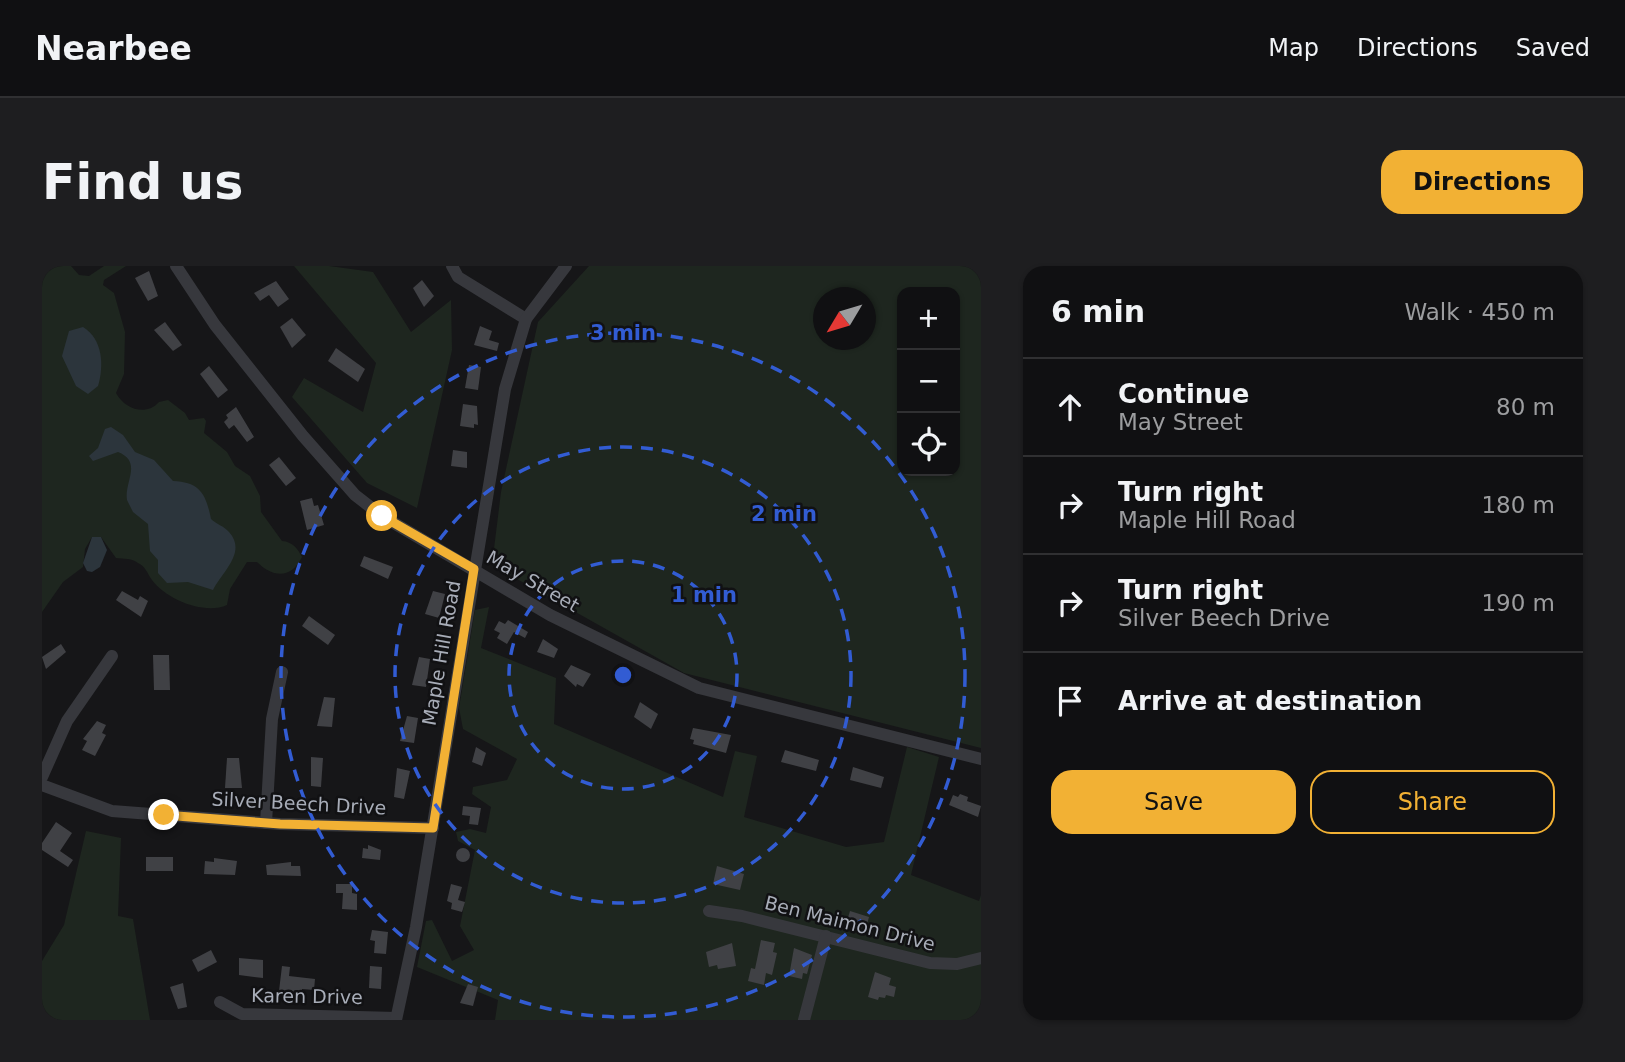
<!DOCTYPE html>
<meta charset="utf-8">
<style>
body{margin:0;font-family:"DejaVu Sans",sans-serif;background:#1e1e20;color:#f1f3f6}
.controls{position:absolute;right:21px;top:21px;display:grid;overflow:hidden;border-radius:14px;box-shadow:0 2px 5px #0004}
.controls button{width:63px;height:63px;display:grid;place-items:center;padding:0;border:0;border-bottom:2px solid #303032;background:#101012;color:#f1f3f6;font:35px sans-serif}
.compass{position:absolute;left:771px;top:21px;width:63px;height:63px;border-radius:50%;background:#101012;box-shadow:0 2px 5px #0004;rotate:232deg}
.stop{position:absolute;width:21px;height:21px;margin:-16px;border:5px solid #f2b134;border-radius:50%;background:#fff}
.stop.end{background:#f2b134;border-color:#fff;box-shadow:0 2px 7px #0008}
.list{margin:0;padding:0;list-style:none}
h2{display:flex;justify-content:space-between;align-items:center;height:91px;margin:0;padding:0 28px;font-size:30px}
h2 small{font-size:23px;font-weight:400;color:#9c9d9f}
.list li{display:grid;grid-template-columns:46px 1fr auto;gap:21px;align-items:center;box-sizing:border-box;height:98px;padding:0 28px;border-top:2px solid #303032}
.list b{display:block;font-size:26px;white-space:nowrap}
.list p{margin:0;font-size:23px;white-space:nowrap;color:#9c9d9f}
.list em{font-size:23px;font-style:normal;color:#9c9d9f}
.actions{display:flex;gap:14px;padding:21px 28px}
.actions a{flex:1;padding:16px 0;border:2px solid #f2b134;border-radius:21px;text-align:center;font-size:24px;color:#f2b134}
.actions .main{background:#f2b134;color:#111}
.icon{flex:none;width:38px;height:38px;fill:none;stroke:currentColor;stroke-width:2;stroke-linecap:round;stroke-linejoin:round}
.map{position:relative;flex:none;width:939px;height:754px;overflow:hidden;border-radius:21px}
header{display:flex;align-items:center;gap:42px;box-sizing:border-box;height:98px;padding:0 35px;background:#101012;border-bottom:2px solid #303032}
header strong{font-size:33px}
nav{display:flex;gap:38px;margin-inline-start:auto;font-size:24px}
.intro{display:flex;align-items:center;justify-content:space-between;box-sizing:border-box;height:168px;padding:0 42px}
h1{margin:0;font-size:49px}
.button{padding:18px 32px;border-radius:21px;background:#f2b134;color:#111;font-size:24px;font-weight:700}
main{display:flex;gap:42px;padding:0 42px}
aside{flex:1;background:#101012;border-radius:21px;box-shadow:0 2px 5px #0004}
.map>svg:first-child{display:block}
.green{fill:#1e261f;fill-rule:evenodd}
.water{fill:#2c353c}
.building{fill:#404145}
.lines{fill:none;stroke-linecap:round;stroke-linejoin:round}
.minor{stroke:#37383d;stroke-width:12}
.route{stroke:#f2b134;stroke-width:9}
.ring{fill:none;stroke:#325cd3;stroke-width:3.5;stroke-dasharray:12 9}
.labels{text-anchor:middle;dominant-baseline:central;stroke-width:5;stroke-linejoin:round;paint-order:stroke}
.street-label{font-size:19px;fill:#a8adb8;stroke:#111113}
.centre{fill:#325cd3;stroke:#111113;stroke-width:3.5}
.ring-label{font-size:21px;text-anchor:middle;font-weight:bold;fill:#325cd3;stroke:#111113;stroke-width:5;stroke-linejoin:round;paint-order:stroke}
</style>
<header>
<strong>Nearbee</strong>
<nav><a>Map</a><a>Directions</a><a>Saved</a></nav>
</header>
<div class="intro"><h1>Find us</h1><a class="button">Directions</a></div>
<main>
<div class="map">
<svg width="939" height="754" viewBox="0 0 939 754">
<rect width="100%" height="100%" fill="#161618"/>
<!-- green -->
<g class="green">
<path d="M0,0H29L37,9L47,10L62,0H84L62,14L61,19L72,27L83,66L82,108L74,127C83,144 105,150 117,136L126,134L143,147L147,154L162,152L164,155L162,167L185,186L193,200L208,210L218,230L219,246L240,275C251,276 255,282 260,291C249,314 230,311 215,296H205L188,323L185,339C163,349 125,334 110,314C105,307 104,301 96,297C90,292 82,293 74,292L59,271H50L43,283L41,301L21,316L0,346Z"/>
<path d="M252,0H287L331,6L369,66L409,34L410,84L375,242L325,217L250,131L262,112L321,146L334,97Z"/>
<path d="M547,0H939V482L642,407L450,299L459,226L496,56ZM860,26H913V205H860ZM782,32H824V74H782Z"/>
<path d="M447,341L439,382L514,412L512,458L681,531L693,485L715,490L702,551L804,581L842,576L865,481L897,491L869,609L937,635L939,629V754H453L456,734L375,701L384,655L390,654L410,695L432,684L418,660L433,584L416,575L414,566L428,563L444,567L449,541L430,528L431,521L465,514L475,493L421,463L417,442L433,344Z"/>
<path d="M44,565L79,572L76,650L91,653L108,754H0V695L22,659Z"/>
</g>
<!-- water -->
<g class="water">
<path d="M41,61C61,73 62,100 56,120L46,128L34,120L20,90L27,65Z"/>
<path d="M69,161L81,169L93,186L112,194L131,215C158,216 164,228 169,253C174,258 182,260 187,266C205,286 181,305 171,324L146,316L125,317L116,307V294L108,285L106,258L91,246L85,234C82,216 101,196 76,186L51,195L47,190L56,182L63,163Z"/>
<path d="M50,271H59L65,284L58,301L50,306L45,305L41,297Z"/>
</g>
<!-- building -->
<g class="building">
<path d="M107,5L116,30L106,35L93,12Z"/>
<path d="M380,14L392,30L382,41L371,22Z"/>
<path d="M234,15L247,33L236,41L227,29L218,35L212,27Z"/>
<path d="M250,52L264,69L250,82L238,61Z"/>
<path d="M123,56L140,79L131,85L112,64Z"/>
<path d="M438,60L450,65L447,74L457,77L455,85L432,79Z"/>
<path d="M294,82L323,103L316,116L286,95Z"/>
<path d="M427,99L439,101L436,124L423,122Z"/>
<path d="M167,100L186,124L176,132L158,108Z"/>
<path d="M421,138L435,140L436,159L432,158V162L418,160Z"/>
<path d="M194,141L212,171L205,176L192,159L187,163L182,156L186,152L184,149Z"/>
<path d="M411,184L425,186V202L409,200Z"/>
<path d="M237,191L254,212L244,220L227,199Z"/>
<path d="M270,232L272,240L276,239L282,259L265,264L258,235Z"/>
<path d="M322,290L351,301L346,313L318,300Z"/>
<path d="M80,325L96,334L98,330L106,335L99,351L74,334Z"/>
<path d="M391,325L403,328L397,352L383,348Z"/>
<path d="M267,350L293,369L286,379L260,360Z"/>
<path d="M466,354L486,366L483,372L472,366L465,378L455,372L458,367L452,364L457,355L463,358Z"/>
<path d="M501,373L516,383L512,392L495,386Z"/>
<path d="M19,378L24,386L4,403L0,391Z"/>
<path d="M111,389H127L128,424H112Z"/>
<path d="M377,391L388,393L384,421L370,419Z"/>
<path d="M529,399L549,408L541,421L535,418L534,421L522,410Z"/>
<path d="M282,431L293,432L290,461L275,460Z"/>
<path d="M598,436L616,448L609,463L592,451Z"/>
<path d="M365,450L376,452L372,477L358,475Z"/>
<path d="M55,455L64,459L60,467L64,469L53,490L40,484L45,475L41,473Z"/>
<path d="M651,462L689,469L684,487L651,478L652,474L648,473Z"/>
<path d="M434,481L444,487L440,500L430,496Z"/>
<path d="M743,484L777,494L774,505L739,496Z"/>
<path d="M269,491L281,492L279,521L269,520Z"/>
<path d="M185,492H197L200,522H183Z"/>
<path d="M811,501L842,511L839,522L808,514Z"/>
<path d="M355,502L368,505L362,533L352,531Z"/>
<path d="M918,528L926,531L925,535L939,540L936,551L907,539L911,529L916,531Z"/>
<path d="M421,540L439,542L436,559L427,558L428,550L420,549Z"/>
<path d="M14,556L30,567L18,585L31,594L26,601L0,584V577Z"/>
<path d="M326,579L339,584L338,594L320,592L321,582L326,583Z"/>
<circle cx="421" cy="589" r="7"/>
<rect x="104" y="591" width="27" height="14"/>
<path d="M172,592L195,595L193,609L162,608L163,595L172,596Z"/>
<path d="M249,596V600H258L259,610L225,609L224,599Z"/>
<path d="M675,600L702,608L698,624L671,618Z"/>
<path d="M294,618H310V627L315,628V644L300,643L301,627H294Z"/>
<path d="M409,618L420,621L416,634L423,636L420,646L409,643L410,637L405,635Z"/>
<path d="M808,645L827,651L824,662L820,660L819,665L803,661Z"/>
<path d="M330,664L346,666L344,688L332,687L333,675L328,674Z"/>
<path d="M719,674L733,677L731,686L735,687L730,709L724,707L722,719L706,715L709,702L713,703Z"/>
<path d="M690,677L694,700L676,703L675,699L667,701L664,686Z"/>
<path d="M752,682L770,689L765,708L761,707L760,713L747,710Z"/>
<path d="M169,684L175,696L156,706L150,694Z"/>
<path d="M197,692L221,694V712L197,709Z"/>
<path d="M240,700L248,701L247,710L273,713L272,724L260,723V727L237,725Z"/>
<path d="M328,700L340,701L339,723L327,722Z"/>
<path d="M833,706L849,712L847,719L854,721L852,731L844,729L843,732L837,731L836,734L826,731Z"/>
<path d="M141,717L145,741L136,743L128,721Z"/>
<path d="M426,718L436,721L431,740L418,737Z"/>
</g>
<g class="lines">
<!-- minor -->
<g class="minor">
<path d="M134,0L173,59L261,170L313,229L340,250L508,349L657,422L939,493"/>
<path d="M410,0L416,11L484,53"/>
<path d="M0,511L25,455L70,390"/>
<path d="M0,519L70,545L238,558L391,562"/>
<path d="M224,557L230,453L240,406"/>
<path d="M667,645L700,650L888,697L915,698L939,692"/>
<path d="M178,736L200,748L354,752"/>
<path d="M354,754L374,661L463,123L484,53L524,0"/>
<path d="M762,754L784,670"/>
</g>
</g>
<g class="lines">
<!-- route -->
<path class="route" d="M122,549L238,558L391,562L432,303L340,250"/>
</g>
<!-- distance rings -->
<g class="ring">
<circle cx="581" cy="409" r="114"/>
<circle cx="581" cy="409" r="228"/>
<circle cx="581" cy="409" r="342"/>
</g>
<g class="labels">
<!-- street labels -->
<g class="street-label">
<text transform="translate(491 315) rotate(30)">May Street</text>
<text transform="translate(399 387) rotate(-80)">Maple Hill Road</text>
<text transform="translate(257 537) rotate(3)">Silver Beech Drive</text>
<text transform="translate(808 657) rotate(14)">Ben Maimon Drive</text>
<text transform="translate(265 730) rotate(1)">Karen Drive</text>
</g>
</g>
<circle cx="581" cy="409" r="10" class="centre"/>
<g class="ring-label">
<text x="581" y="74">3 min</text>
<text x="742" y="255">2 min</text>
<text x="662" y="336">1 min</text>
</g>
</svg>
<div class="controls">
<button>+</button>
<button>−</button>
<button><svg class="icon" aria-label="locate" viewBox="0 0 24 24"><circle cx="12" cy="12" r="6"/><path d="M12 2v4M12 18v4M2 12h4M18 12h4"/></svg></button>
</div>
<svg class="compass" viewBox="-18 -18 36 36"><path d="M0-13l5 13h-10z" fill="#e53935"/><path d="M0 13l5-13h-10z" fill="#9c9d9f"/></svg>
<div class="stop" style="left:340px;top:250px"></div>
<div class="stop end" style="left:122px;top:549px"></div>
</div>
<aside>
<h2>6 min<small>Walk · 450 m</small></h2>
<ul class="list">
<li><svg class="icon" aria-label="ahead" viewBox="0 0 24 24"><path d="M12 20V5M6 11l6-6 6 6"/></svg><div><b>Continue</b><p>May Street</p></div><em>80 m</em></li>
<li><svg class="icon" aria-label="right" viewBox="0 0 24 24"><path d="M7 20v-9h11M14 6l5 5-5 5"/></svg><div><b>Turn right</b><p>Maple Hill Road</p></div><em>180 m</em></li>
<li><svg class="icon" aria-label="right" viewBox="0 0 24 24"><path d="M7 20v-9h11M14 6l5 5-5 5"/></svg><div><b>Turn right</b><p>Silver Beech Drive</p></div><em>190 m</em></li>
<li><svg class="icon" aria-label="arrive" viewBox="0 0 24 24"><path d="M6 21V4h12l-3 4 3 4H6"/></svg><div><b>Arrive at destination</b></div></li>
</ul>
<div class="actions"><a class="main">Save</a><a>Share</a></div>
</aside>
</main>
